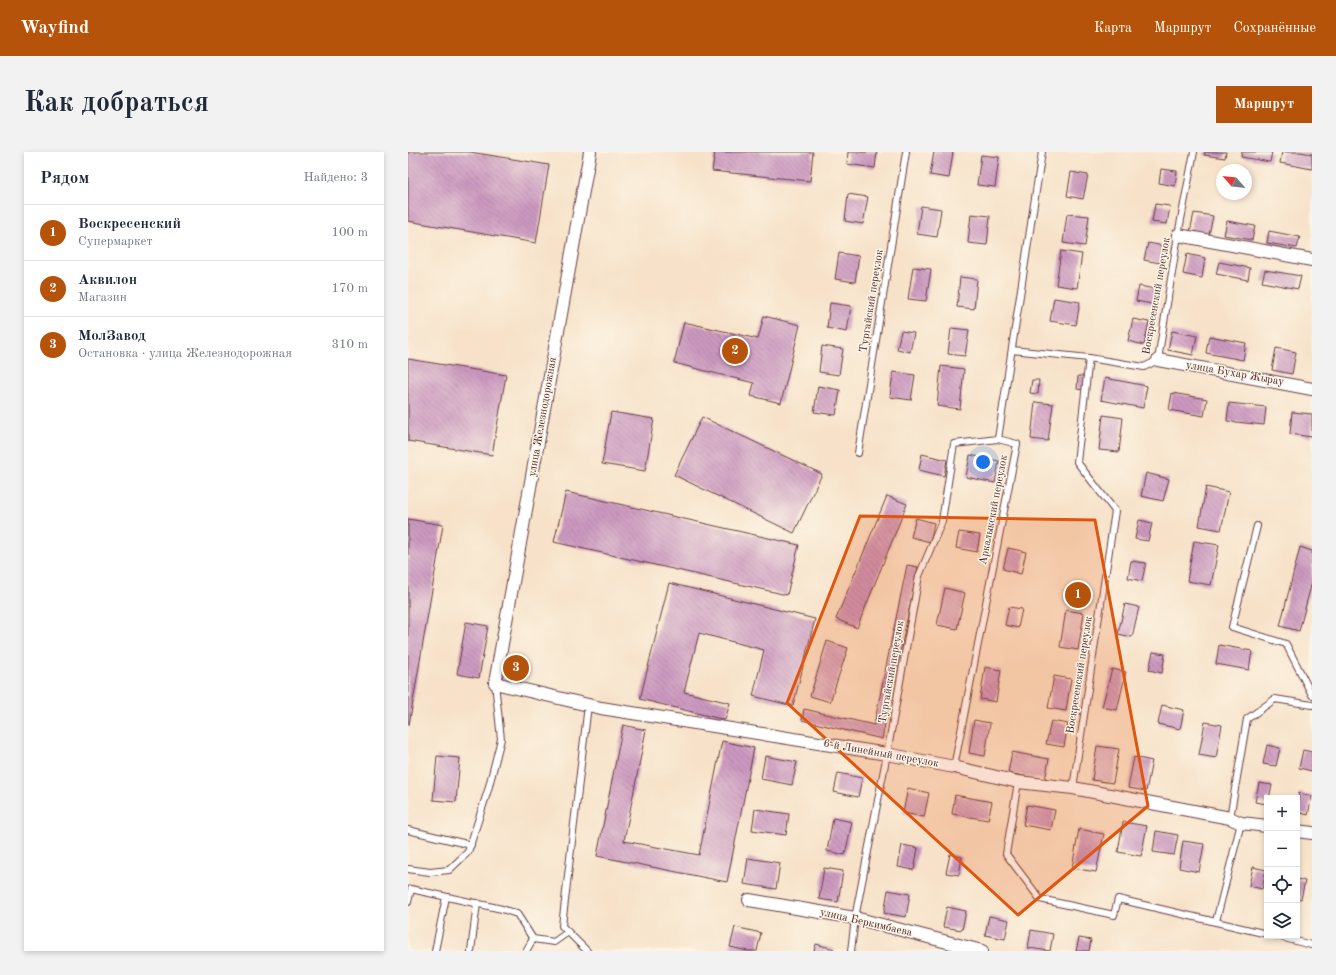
<!DOCTYPE html>
<html lang="ru">
<meta charset="utf-8">
<style>
body{margin:0;font-family:"Old Standard TT",serif;background:#f2f2f3;color:#1f2937}
.controls{position:absolute;right:12px;bottom:12px;display:grid;overflow:hidden;border-radius:0px;box-shadow:0 2px 6px #0003}
.controls button{width:36px;height:36px;display:grid;place-items:center;padding:0;border:0;border-bottom:1px solid #e0e1e3;background:#fff;color:#1f2937;font:20px sans-serif}
.compass{position:absolute;left:808px;top:12px;width:36px;height:36px;border-radius:50%;background:#fff;box-shadow:0 2px 6px #0003;rotate:297deg}
.you{position:absolute;left:575px;top:310px;width:14px;height:14px;margin:-10px;border:3px solid #fff;border-radius:50%;background:#1a73e8;box-shadow:0 0 0 6px #1a73e833}
.badge{display:grid;place-items:center;width:26px;height:26px;border-radius:50%;background:#b45309;color:#fff;font-size:13px;font-weight:700}
.pin{position:absolute;translate:-50% -50%;border:2px solid #fff;box-shadow:0 1px 4px #0006}
.list{margin:0;padding:0;list-style:none}
h2{display:flex;justify-content:space-between;align-items:center;height:52px;margin:0;padding:0 16px;font-size:17px}
h2 small{font-size:13px;font-weight:400;color:#747a83}
.list li{display:grid;grid-template-columns:26px 1fr auto;gap:12px;align-items:center;box-sizing:border-box;height:56px;padding:0 16px;border-top:1px solid #e0e1e3}
.list b{display:block;font-size:15px;white-space:nowrap}
.list p{margin:0;font-size:13px;white-space:nowrap;color:#747a83}
.list em{font-size:13px;font-style:normal;color:#747a83}
.icon{flex:none;width:22px;height:22px;fill:none;stroke:currentColor;stroke-width:2;stroke-linecap:round;stroke-linejoin:round}
.map{position:relative;flex:none;width:904px;height:799px;overflow:hidden;border-radius:0px}
header{display:flex;align-items:center;gap:24px;box-sizing:border-box;height:56px;padding:0 20px;background:#b45309;color:#fff}
header strong{font-size:19px}
nav{display:flex;gap:22px;margin-inline-start:auto;font-size:14px}
.intro{display:flex;align-items:center;justify-content:space-between;box-sizing:border-box;height:96px;padding:0 24px}
h1{margin:0;font-size:28px}
.button{padding:10px 18px;border-radius:0px;background:#b45309;color:#fff;font-size:14px;font-weight:700}
main{display:flex;gap:24px;padding:0 24px}
aside{flex:1;background:#fff;border-radius:0px;box-shadow:0 2px 6px #0003}
.map>svg:first-child{display:block}
.building{fill:url(#building-back-hatch)}
.lines{fill:none;stroke-linecap:round;stroke-linejoin:round}
.service-casing{stroke:#643c43;stroke-width:8}
.minor-casing{stroke:#643c43;stroke-width:14}
.service{stroke:#fff;stroke-width:6}
.minor{stroke:#fff;stroke-width:12}
.marked{fill:#e0560e;fill-opacity:0.2;stroke:#e0560e;stroke-width:3;stroke-linejoin:round}
.labels{text-anchor:middle;dominant-baseline:central;stroke-width:3;stroke-linejoin:round;paint-order:stroke}
.street-label{font-size:11px;fill:#4a1f2b;stroke:#fcf5e5}
</style>
<header>
<strong>Wayfind</strong>
<nav><a>Карта</a><a>Маршрут</a><a>Сохранённые</a></nav>
</header>
<div class="intro"><h1>Как добраться</h1><a class="button">Маршрут</a></div>
<main>
<aside>
<h2>Рядом<small>Найдено: 3</small></h2>
<ul class="list">
<li><span class="badge">1</span><div><b>Воскресенский</b><p>Супермаркет</p></div><em>100 m</em></li>
<li><span class="badge">2</span><div><b>Аквилон</b><p>Магазин</p></div><em>170 m</em></li>
<li><span class="badge">3</span><div><b>МолЗавод</b><p>Остановка · улица Железнодорожная</p></div><em>310 m</em></li>
</ul>
</aside>
<div class="map">
<svg width="904" height="799" viewBox="0 0 904 799">
<defs>
<pattern id="building-back-hatch" width="6" height="6" patternUnits="userSpaceOnUse"><rect width="6" height="6" fill="#cc99c0"/><path d="M-1 5l2 2M0 0l6 6M5-1l2 2" fill="none" stroke="#a87c9c"/></pattern>
</defs>
<rect width="100%" height="100%" fill="#fcf5e5"/>
<filter id="ink" filterUnits="userSpaceOnUse"><feTurbulence type="fractalNoise" baseFrequency=".025" numOctaves="2"/><feDisplacementMap in="SourceGraphic" scale="8" xChannelSelector="R" yChannelSelector="G"/><feConvolveMatrix kernelMatrix="1 2 1 2 8 2 1 2 1" color-interpolation-filters="sRGB"/></filter>
<filter id="wash" filterUnits="userSpaceOnUse"><feTurbulence type="fractalNoise" baseFrequency=".012" numOctaves="4" result="noise"/><feDisplacementMap in="SourceGraphic" scale="16" xChannelSelector="R" yChannelSelector="G"/><feGaussianBlur stdDeviation="0.9" result="paint"/><feColorMatrix in="noise" values="0 0 0 0 0 0 0 0 0 0 0 0 0 0 0 0 0 1.4 0 .05"/><feComposite in="paint" operator="in"/></filter>
<g filter="url(#wash)">
<rect width="100%" height="100%" fill="#f7e2c9"/>
<g id="blocks">
<!-- building -->
<g class="building">
<path d="M0,0H62L141,13L128,91L0,69Z"/>
<path d="M307,0H405L402,29L304,19Z"/>
<path d="M440,0H469L467,16L439,12Z"/>
<path d="M526,0H545L541,26L522,23Z"/>
<path d="M797,0H818L817,6L796,3Z"/>
<path d="M834,0H864L862,10L833,5Z"/>
<path d="M874,0H892L904,2V17L872,11Z"/>
<path d="M573,3L591,5L587,35L569,33Z"/>
<path d="M753,17L769,19L767,34L751,31Z"/>
<path d="M663,20L680,23L675,47L659,44Z"/>
<path d="M440,42L460,45L455,72L437,69Z"/>
<path d="M747,52L762,54L759,72L744,70Z"/>
<path d="M513,54L533,57L529,85L509,82Z"/>
<path d="M786,61L805,64L801,83L782,80Z"/>
<path d="M563,62L582,64L579,93L560,91Z"/>
<path d="M659,62L681,64L677,94L655,91Z"/>
<path d="M819,69L847,74L844,88L816,83Z"/>
<path d="M861,79L892,85L889,96L859,91Z"/>
<path d="M740,91L756,94L752,111L736,108Z"/>
<path d="M653,99L674,102L669,136L648,133Z"/>
<path d="M431,101L451,104L447,130L427,127Z"/>
<path d="M779,102L797,106L794,126L775,122Z"/>
<path d="M811,110L842,116L840,128L808,122Z"/>
<path d="M505,115L523,117L518,149L500,147Z"/>
<path d="M857,118L893,124L890,137L854,130Z"/>
<path d="M552,125L569,127L566,157L549,155Z"/>
<path d="M731,134L747,137L744,152L728,149Z"/>
<path d="M646,146L672,150L668,173L642,169Z"/>
<path d="M422,151L443,154L439,180L419,176Z"/>
<path d="M356,164L392,173L373,251L343,244L346,231L266,211L276,170L350,187Z"/>
<path d="M725,167L741,170L736,193L720,189Z"/>
<path d="M543,176L561,178L557,204L540,202Z"/>
<path d="M493,179L506,181L502,200L489,197Z"/>
<path d="M764,179L789,184L785,203L760,198Z"/>
<path d="M801,184L838,191L835,208L798,201Z"/>
<path d="M414,194L435,197L431,223L411,220Z"/>
<path d="M868,196L888,200L884,222L864,218Z"/>
<path d="M0,207L98,223L84,303L0,289Z"/>
<path d="M533,214L556,217L552,257L529,254Z"/>
<path d="M485,220L507,223L503,248L482,245Z"/>
<path d="M670,224H678L676,238L669,237Z"/>
<path d="M697,226L739,234L735,256L693,248Z"/>
<path d="M624,228H631L630,242L622,241Z"/>
<path d="M410,234L432,238L428,263L406,260Z"/>
<path d="M764,241L799,247L796,264L761,258Z"/>
<path d="M627,250L645,252L640,289L623,287Z"/>
<path d="M821,251L858,255L856,273L819,269Z"/>
<path d="M203,260L246,267L237,319L194,312Z"/>
<path d="M884,260L904,262V285L882,282Z"/>
<path d="M695,263L715,266L711,300L691,298Z"/>
<path d="M294,265L414,322L386,381L266,323Z"/>
<path d="M514,302L539,308L536,324L511,318Z"/>
<path d="M562,303L591,309L587,331L558,325Z"/>
<path d="M738,321L761,327L755,349L733,344Z"/>
<path d="M798,335L821,340L813,378L791,374Z"/>
<path d="M158,340L391,393L379,443L146,390Z"/>
<path d="M479,344L499,352L449,476L428,467Z"/>
<path d="M508,366L526,371L522,390L503,385Z"/>
<path d="M0,367L35,373L1,573H0Z"/>
<path d="M731,368L744,371L740,389L727,387Z"/>
<path d="M551,380L572,383L569,400L548,396Z"/>
<path d="M786,389L811,393L803,433L779,429Z"/>
<path d="M892,395L904,399V430L891,479L872,474Z"/>
<path d="M600,396L618,400L613,422L595,417Z"/>
<path d="M723,409L738,411L734,429L720,426Z"/>
<path d="M499,413L510,415L474,587L394,568L396,557L466,573Z"/>
<path d="M261,431L407,467L385,554L345,544L356,498L291,481L276,540L322,551L317,568L232,547Z"/>
<path d="M537,436L557,441L549,477L529,473Z"/>
<path d="M717,452L731,455L724,485L710,482Z"/>
<path d="M601,455L614,457L610,476L597,473Z"/>
<path d="M658,458L676,461L670,498L652,495Z"/>
<path d="M58,470L80,474L71,526L49,522Z"/>
<path d="M419,489L440,496L422,550L402,544Z"/>
<path d="M811,493L844,499L841,518L808,512Z"/>
<path d="M745,500L757,502L754,521L741,518Z"/>
<path d="M577,515L593,518L588,550L572,547Z"/>
<path d="M704,517L718,520L709,558L694,555Z"/>
<path d="M646,524L663,527L658,559L640,556Z"/>
<path d="M754,553L776,558L772,577L750,572Z"/>
<path d="M566,568L582,571L577,604L561,601Z"/>
<path d="M643,569L660,572L656,595L638,592Z"/>
<path d="M797,570L814,573L808,606L791,603Z"/>
<path d="M215,573L238,578L216,689L291,703L314,589L346,596L319,730L189,704Z"/>
<path d="M859,593L872,596L868,614L855,612Z"/>
<path d="M689,594L711,597L705,631L684,628Z"/>
<path d="M895,598L904,600V619L891,616Z"/>
<path d="M604,600L641,607L637,628L600,621Z"/>
<path d="M29,604L52,606L48,650L25,648Z"/>
<path d="M357,604L389,610L384,633L353,627Z"/>
<path d="M726,605L744,609L738,639L720,636Z"/>
<path d="M430,621L454,626L450,645L426,640Z"/>
<path d="M851,631L864,633L861,646H859V652L847,650Z"/>
<path d="M500,636L521,641L516,665L495,661Z"/>
<path d="M891,641L904,644L900,663L889,660Z"/>
<path d="M547,643L584,650L580,668L544,662Z"/>
<path d="M619,653L647,658L643,678L615,673Z"/>
<path d="M347,657L381,662L378,683L344,678Z"/>
<path d="M425,666L444,670L437,703L419,699Z"/>
<path d="M715,670L739,674L733,704L710,700Z"/>
<path d="M671,677L696,682L688,720L664,716Z"/>
<path d="M748,679L770,683L766,703L745,700Z"/>
<path d="M775,689L796,692L791,720L771,716Z"/>
<path d="M494,693L510,696L506,718L490,715Z"/>
<path d="M542,702L554,705L551,723L538,721Z"/>
<path d="M340,706L372,711L368,737L336,732Z"/>
<path d="M845,715L858,718L854,737L841,734Z"/>
<path d="M416,716L435,719L430,750L411,747Z"/>
<path d="M889,727L897,729L893,747H889Z"/>
<path d="M480,738L502,742L498,765L476,761Z"/>
<path d="M539,755L558,759L554,778L535,775Z"/>
<path d="M581,764L601,768L597,787L577,783Z"/>
<path d="M327,775L353,781L349,799H340L322,795Z"/>
<path d="M623,778L645,782L642,799L620,796Z"/>
<path d="M671,786L683,788L681,799H668Z"/>
<path d="M408,792L426,797V799H406Z"/>
</g>
</g>
</g>
<g filter="url(#ink)">
<use href="#blocks" fill-opacity="0" stroke="#643c43" stroke-width="1"/>
<g class="lines">
<defs>
<g id="service">
<path d="M604,198L681,206"/>
<path d="M450,301L498,0"/>
<path d="M849,374L824,475L878,492L904,543"/>
<path d="M546,615L609,292L590,287L634,0"/>
<path d="M610,630L598,702L632,747L706,763L710,747L859,782"/>
<path d="M665,636L707,359L669,310L681,206L736,215L750,208L770,83L786,0"/>
<path d="M822,666L839,567L867,547L904,553"/>
<path d="M0,678L63,693"/>
<path d="M0,717L22,720L41,718L60,700L80,638L93,587L87,531"/>
<path d="M0,750L3,737L94,757L109,762L125,787L146,790L160,780"/>
<path d="M808,769L833,671"/>
<path d="M869,784L903,793"/>
<path d="M27,799L38,745"/>
<path d="M63,799L69,751"/>
<path d="M118,799L125,787"/>
<path d="M179,799L154,774L180,553"/>
<path d="M443,799L447,766L479,602L511,424L534,369L546,292L590,287"/>
</g>
<g id="minor">
<path d="M182,0L87,531L193,556L479,602L546,615L610,630L665,636L822,666L833,671L859,674"/>
<path d="M770,83L904,108"/>
<path d="M750,208L904,237"/>
<path d="M889,679L904,681"/>
<path d="M341,748L447,766L574,799"/>
</g>
</defs>
<!-- service casing -->
<use href="#service" class="service-casing"/>
<!-- minor casing -->
<use href="#minor" class="minor-casing"/>
<!-- service -->
<use href="#service" class="service"/>
<!-- minor -->
<use href="#minor" class="minor"/>
</g>
</g>
<!-- marked area -->
<path class="marked" d="M452,364L687,368L740,654L610,763L379,551Z"/>
<g class="labels">
<!-- street labels -->
<g class="street-label">
<text transform="translate(749 144) rotate(-80)">Воскресенский переулок</text>
<text transform="translate(464 149) rotate(-81)">Тургайский переулок</text>
<text transform="translate(827 222) rotate(10)">улица Бухар Жырау</text>
<text transform="translate(135 265) rotate(-80)">улица Железнодорожная</text>
<text transform="translate(586 358) rotate(-79)">Аркалыкский переулок</text>
<text transform="translate(484 520) rotate(-80)">Тургайский переулок</text>
<text transform="translate(672 523) rotate(-81)">Воскресенский переулок</text>
<text transform="translate(473 602) rotate(10)">6-й Линейный переулок</text>
<text transform="translate(458 771) rotate(13)">улица Беркимбаева</text>
</g>
</g>
</svg>
<div class="controls">
<button>+</button>
<button>−</button>
<button><svg class="icon" aria-label="locate" viewBox="0 0 24 24"><circle cx="12" cy="12" r="6"/><path d="M12 2v4M12 18v4M2 12h4M18 12h4"/></svg></button>
<button><svg class="icon" aria-label="layers" viewBox="0 0 24 24"><path d="M12 4l9 5-9 5-9-5zM3 14l9 5 9-5"/></svg></button>
</div>
<svg class="compass" viewBox="-18 -18 36 36"><path d="M0-13l5 13h-10z" fill="#e53935"/><path d="M0 13l5-13h-10z" fill="#747a83"/></svg>
<div class="you"></div>
<div class="pin badge" style="left:670px;top:443px">1</div>
<div class="pin badge" style="left:327px;top:199px">2</div>
<div class="pin badge" style="left:108px;top:516px">3</div>
</div>
</main>
